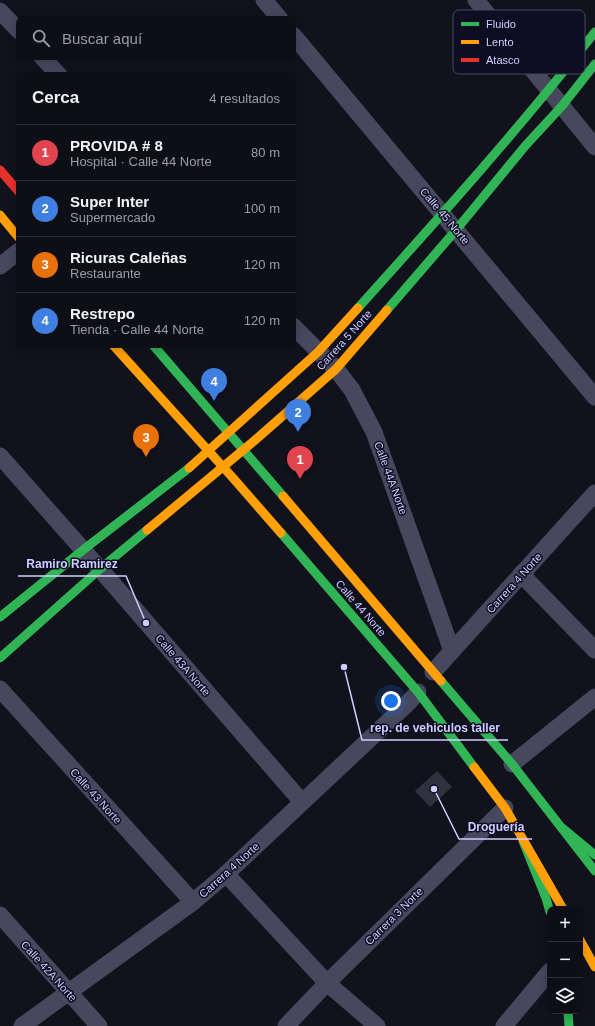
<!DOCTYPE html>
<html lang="es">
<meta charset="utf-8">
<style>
body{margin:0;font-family:Arial,sans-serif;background:#17171f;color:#f1f3f6}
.controls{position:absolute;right:12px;bottom:12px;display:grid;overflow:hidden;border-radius:8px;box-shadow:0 2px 10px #0003}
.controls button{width:36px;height:36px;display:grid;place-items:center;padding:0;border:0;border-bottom:1px solid #2e2e35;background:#0e0e16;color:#f1f3f6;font:20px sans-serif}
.you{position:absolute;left:391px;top:701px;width:14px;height:14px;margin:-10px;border:3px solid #fff;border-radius:50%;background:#1a73e8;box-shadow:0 0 0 6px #1a73e833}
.badge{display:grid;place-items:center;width:26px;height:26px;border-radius:50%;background:#8c8cb0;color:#fff;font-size:13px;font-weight:700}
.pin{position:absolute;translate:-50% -33px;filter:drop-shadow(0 1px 2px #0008)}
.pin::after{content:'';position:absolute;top:21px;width:14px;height:12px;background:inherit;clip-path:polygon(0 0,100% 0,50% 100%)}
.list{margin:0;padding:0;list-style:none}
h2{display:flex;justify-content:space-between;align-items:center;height:52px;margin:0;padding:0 16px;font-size:17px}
h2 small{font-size:13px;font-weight:400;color:#9b9ca1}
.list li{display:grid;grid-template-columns:26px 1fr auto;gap:12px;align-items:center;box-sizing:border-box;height:56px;padding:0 16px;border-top:1px solid #2e2e35}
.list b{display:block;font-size:15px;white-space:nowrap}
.list p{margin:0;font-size:13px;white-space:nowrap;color:#9b9ca1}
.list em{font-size:13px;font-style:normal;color:#9b9ca1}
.icon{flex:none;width:22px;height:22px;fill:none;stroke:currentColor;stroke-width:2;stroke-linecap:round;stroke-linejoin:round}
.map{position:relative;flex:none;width:595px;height:1026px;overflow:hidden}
.search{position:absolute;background:#0e0e16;box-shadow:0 2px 10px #0003;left:16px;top:16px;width:280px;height:44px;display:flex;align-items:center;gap:10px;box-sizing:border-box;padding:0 14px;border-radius:8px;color:#9b9ca1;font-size:15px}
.panel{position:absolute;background:#0e0e16;box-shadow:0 2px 10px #0003;left:16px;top:72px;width:280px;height:276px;border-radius:8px}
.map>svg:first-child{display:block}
.building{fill:#30303f}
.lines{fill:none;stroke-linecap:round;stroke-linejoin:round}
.street{stroke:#47485d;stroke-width:17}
.fast{stroke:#30b455;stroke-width:9}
.slow{stroke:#ff9f0a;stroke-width:9}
.jam{stroke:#e5322d;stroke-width:9}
.labels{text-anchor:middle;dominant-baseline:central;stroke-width:3;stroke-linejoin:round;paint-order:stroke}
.street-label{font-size:11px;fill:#ceceff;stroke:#0e0d21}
.key{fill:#0e0d21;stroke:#484764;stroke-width:1}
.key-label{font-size:11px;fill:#ceceff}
.leader{fill:none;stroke:#ceceff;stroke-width:1.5}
.callout-dot{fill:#ceceff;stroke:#0e0d21;stroke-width:1.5}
.callout-label{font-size:12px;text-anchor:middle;font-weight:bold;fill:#ceceff;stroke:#0e0d21;stroke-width:3;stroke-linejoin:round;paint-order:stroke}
</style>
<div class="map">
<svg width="595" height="1026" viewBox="0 0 595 1026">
<rect width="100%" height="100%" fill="#12121d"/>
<!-- building -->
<path class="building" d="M437,771L452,787L430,807L415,791Z"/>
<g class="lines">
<!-- street -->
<g class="street">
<path d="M264,0L280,19"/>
<path d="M476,0L595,147"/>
<path d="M0,11L19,31"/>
<path d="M293,35L595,397"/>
<path d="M42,57L59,75"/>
<path d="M0,266L19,251"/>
<path d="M293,326L336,369L352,390L374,432L452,651"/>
<path d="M0,456L100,569L302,802"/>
<path d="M521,574L595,650"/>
<path d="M433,672L595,493"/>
<path d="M0,689L193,902"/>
<path d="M512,764L595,697"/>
<path d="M226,874L327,983L377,1026"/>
<path d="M0,915L99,1026"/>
<path d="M22,1026L193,902L226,874L408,703L418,692"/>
<path d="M286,1026L327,983L505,808"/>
<path d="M504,1026L550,971"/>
</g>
<!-- fast -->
<g class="fast">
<path d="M358,308C439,218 520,128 595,32"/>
<path d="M387,310L456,230L526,145L562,106L595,64"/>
<path d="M153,345L283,496"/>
<path d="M281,533L418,692L474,767"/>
<path d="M0,617L83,550L189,468"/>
<path d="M0,658L100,569L147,530"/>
<path d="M441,681L512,764L595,871"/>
<path d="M561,827L595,855"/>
<path d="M523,841L546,898L550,912"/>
<path d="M568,1011L569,1026"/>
</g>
<!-- slow -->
<g class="slow">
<path d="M0,215L19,238"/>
<path d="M113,345L233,478L281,533"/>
<path d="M189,468L318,352L358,308"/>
<path d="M283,496L441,681"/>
<path d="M147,530L254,441L336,369L387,310"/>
<path d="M474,767L505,808L563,909"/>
<path d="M580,940L595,967"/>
</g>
<!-- jam -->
<path class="jam" d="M0,170L19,192"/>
</g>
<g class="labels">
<!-- street labels -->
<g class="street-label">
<text transform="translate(445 216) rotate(50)">Calle 45 Norte</text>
<text transform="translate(344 340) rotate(-48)">Carrera 5 Norte</text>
<text transform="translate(391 478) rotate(70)">Calle 44A Norte</text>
<text transform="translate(514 583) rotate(-48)">Carrera 4 Norte</text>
<text transform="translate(361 608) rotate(49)">Calle 44 Norte</text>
<text transform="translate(183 665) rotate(49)">Calle 43A Norte</text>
<text transform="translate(96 796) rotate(48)">Calle 43 Norte</text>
<text transform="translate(229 870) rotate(-42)">Carrera 4 Norte</text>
<text transform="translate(394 916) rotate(-45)">Carrera 3 Norte</text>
<text transform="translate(49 971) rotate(48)">Calle 42A Norte</text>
</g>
</g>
<!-- legend -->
<rect x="453" y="10" width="132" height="64" rx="6" class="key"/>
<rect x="461" y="22" width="18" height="4" fill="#30b455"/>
<rect x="461" y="40" width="18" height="4" fill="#ff9f0a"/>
<rect x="461" y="58" width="18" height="4" fill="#e5322d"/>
<g class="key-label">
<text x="486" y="28">Fluido</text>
<text x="486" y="46">Lento</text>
<text x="486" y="64">Atasco</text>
</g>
<!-- callouts -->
<path class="leader" d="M146 623L126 576H18M344 667L362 740H508M434 789L459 839H532"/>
<g class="callout-dot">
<circle cx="146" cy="623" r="4"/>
<circle cx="344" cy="667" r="4"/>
<circle cx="434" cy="789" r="4"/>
</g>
<g class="callout-label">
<text x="72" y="568">Ramiro Ramirez</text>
<text x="435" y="732">rep. de vehiculos taller</text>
<text x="496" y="831">Droguería</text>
</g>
</svg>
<div class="controls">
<button>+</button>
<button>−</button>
<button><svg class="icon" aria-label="layers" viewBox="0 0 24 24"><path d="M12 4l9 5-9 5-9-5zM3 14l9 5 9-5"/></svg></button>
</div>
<div class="you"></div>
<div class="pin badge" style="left:300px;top:479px;background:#e0444e">1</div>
<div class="pin badge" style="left:298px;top:432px;background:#3f7fe0">2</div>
<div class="pin badge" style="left:146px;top:457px;background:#e8710a">3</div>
<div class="pin badge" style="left:214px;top:401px;background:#3f7fe0">4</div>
<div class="search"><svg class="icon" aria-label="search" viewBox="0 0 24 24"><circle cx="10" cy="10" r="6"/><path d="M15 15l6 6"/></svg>Buscar aquí</div>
<section class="panel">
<h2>Cerca<small>4 resultados</small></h2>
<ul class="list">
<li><span class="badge" style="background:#e0444e">1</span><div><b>PROVIDA # 8</b><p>Hospital · Calle 44 Norte</p></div><em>80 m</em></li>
<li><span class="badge" style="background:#3f7fe0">2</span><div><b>Super Inter</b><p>Supermercado</p></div><em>100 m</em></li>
<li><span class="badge" style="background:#e8710a">3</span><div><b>Ricuras Caleñas</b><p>Restaurante</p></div><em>120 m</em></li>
<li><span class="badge" style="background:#3f7fe0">4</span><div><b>Restrepo</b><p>Tienda · Calle 44 Norte</p></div><em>120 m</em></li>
</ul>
</section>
</div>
